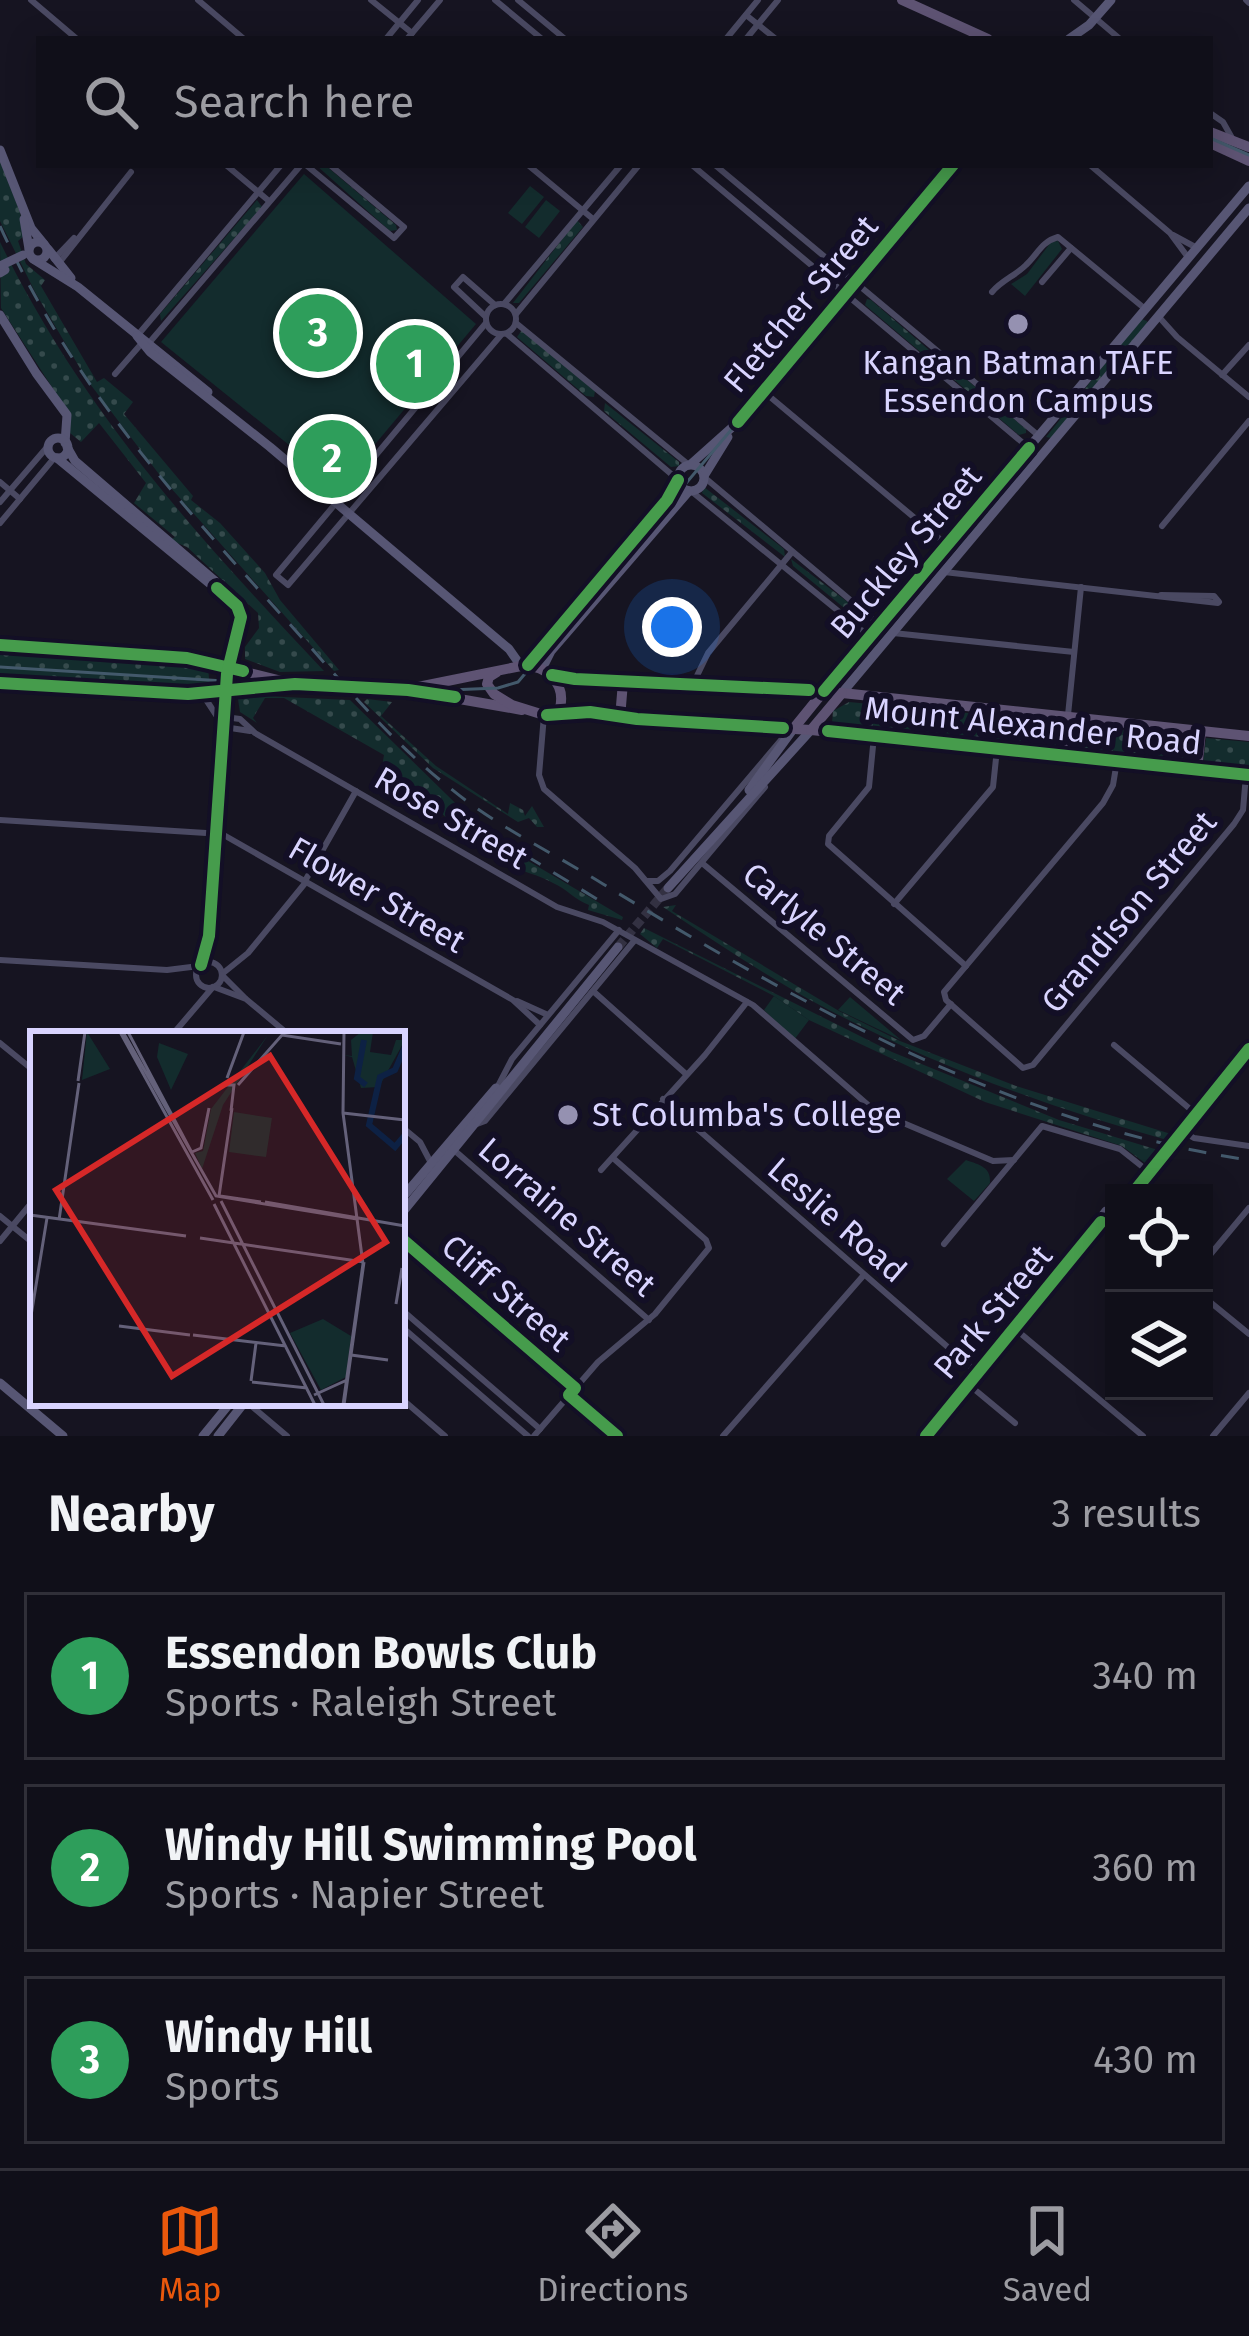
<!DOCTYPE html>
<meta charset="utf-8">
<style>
body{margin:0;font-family:"Fira Sans",sans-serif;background:#1e1d26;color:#f1f3f6}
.controls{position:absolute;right:36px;bottom:36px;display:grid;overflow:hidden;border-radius:0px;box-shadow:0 6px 30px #0003}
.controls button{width:108px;height:108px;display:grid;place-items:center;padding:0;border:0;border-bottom:3px solid #302f38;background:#100f19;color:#f1f3f6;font:60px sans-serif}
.you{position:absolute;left:672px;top:627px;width:42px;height:42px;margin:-30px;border:9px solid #fff;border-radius:50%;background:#1a73e8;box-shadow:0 0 0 18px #1a73e833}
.badge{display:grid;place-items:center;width:78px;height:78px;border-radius:50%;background:#ea580c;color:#fff;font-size:39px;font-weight:700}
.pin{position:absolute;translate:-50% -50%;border:6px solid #fff;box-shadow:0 3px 12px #0006}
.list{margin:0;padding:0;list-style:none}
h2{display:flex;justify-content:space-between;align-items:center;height:156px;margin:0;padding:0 48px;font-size:51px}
h2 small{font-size:39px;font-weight:400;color:#9c9ca2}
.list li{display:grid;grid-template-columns:78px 1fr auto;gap:36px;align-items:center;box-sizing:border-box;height:168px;margin:0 24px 24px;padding:0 24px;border:3px solid #302f38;border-radius:0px}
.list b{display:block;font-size:45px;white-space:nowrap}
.list p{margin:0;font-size:39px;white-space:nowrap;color:#9c9ca2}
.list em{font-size:39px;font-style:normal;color:#9c9ca2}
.icon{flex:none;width:66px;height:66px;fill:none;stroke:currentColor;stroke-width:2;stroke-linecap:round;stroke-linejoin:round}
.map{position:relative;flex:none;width:1249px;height:1436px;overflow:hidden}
.search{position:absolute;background:#100f19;box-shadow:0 6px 30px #0003;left:36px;right:36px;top:36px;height:132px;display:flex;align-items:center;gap:30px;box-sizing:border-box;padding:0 42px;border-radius:0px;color:#9c9ca2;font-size:45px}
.sheet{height:732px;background:#100f19}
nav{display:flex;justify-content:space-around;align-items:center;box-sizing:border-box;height:168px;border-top:3px solid #302f38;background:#100f19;font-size:33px;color:#9c9ca2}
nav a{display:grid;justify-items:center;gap:6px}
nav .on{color:#ea580c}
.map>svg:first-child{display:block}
.grass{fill:url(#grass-dots)}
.green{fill:#132c2d}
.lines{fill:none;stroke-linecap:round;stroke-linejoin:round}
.secondary-tunnel{stroke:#333142;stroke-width:9;stroke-dasharray:9 4.5;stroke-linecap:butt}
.street{stroke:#4a4962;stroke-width:6}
.secondary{stroke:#575674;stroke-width:9}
.primary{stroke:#5e5373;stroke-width:10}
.tram{stroke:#43596b;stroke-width:3}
.rail{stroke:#43596b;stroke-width:3;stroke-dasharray:18 15;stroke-linecap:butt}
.secondary-bridge{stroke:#575674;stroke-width:9}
.cycleway-casing{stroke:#130f26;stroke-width:20}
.cycleway{stroke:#469c4c;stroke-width:12}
.poi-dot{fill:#9591b1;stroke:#130f26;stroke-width:4.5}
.labels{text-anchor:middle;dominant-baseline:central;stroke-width:12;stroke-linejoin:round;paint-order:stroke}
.street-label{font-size:33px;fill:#d9d4ff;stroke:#130f26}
.poi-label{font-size:33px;fill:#d9d4ff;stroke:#130f26}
.inset-river{fill:none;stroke:#0d2144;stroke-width:6}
.inset-road{fill:none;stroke:#64617a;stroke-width:3}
.view{fill:#d62828;fill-opacity:0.15;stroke:#d62828;stroke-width:6}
.inset-edge{fill:none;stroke:#d9d4ff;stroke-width:6}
</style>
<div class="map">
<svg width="1249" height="1436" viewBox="0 0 1249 1436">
<defs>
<pattern id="grass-dots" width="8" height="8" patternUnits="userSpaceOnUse" patternTransform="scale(3)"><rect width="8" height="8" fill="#132c2d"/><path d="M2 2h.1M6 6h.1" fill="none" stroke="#354a4c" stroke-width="1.8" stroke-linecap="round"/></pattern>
</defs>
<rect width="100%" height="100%" fill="#161421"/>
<!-- grass -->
<g class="grass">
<path d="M0,161L20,212L24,236L18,241L26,264L45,280L41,286L97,382L104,378L133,402L124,414L193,496L191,500L220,523L265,573L280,600L339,670L334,671L162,478L87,380L35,292L0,221Z"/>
<path d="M316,165H325L396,225L397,230L390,231Z"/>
<path d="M257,200L262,207L161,321L160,314Z"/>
<path d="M577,220L583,227L519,303H513Z"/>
<path d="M0,242C83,412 196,535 324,671L280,672L245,659V647L259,628L258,613L187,547L170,540L175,537L134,503L146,483L99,423L81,442L70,433V415L1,308Z"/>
<path d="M867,299L871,300L943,362L937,366L865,305Z"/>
<path d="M1141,319L1147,321V324L1051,438L1046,437Z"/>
<path d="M522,330L595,391L594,397L586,396L517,337Z"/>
<path d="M949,365L1026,429V433L1019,435L945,372Z"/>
<path d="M605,403L679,462V466L671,467L604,411Z"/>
<path d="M1027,456L1033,461L961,547L955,545Z"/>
<path d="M704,487L784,549L785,557L702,493Z"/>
<path d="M791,559L870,619L865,625L793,566Z"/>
<path d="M0,649L190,664L208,668L210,688L0,679Z"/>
<path d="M262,696L350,700L493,840L623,917L622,920L588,910L589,905C575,900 567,889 553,883C533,872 515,871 495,859L498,852L495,849L487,854L464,841L463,832L425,799L381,773L384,755L284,698H265L253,718L257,723L240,712L238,699Z"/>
<path d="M367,699L392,702L381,716L436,766L508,814L510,803L523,810L525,816L532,806L544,827H537L529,818L518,822L433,768L364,702Z"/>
<path d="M849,702L1054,721L1062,732L1060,743L1047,749L832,723L833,711Z"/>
<path d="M1075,725L1193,737L1190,761L1073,749Z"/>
<path d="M1206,738L1249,742V767L1203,762Z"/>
<path d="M676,905L672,911L839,1011L900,1041L1016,1086L1171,1134L1167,1140C1050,1108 936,1066 829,1010C772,980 717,943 663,907Z"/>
<path d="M644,928L892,1052L1059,1120L1158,1150L1145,1163L1122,1146L985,1102L809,1020L774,996L663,939L657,948L640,934Z"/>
</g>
<!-- green -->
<g class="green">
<path d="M304,174L476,324L340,486L161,342Z"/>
<path d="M530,186L544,197L522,224L508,213Z"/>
<path d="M546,200L560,211L539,238L525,227Z"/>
<path d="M1058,241L1062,249L1025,296L1011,284L1027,274L1051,242Z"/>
<path d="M774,996L809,1020L794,1040L764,1010Z"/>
<path d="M850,997L901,1040L838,1010Z"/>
<path d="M966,1160C980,1165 991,1167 990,1183L974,1201L947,1179Z"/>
</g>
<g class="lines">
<!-- secondary-tunnel -->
<path class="secondary-tunnel" d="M618,947L668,888"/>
<!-- street -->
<g class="street">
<path d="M31,0L77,39"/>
<path d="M198,0L244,39"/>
<path d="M371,0L412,33"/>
<path d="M495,0L542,39"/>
<path d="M518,0L565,39"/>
<path d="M1074,0L1120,39"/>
<path d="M1246,0L1249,3"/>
<path d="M746,15L776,39"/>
<path d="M386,39L418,0"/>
<path d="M407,39L440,0"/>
<path d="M726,39L758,0"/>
<path d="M746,39L778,0"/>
<path d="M1210,113L1223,122L1232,138"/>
<path d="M226,165L269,201"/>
<path d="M306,165L394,238L404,227L330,165"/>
<path d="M528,165L593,219"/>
<path d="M692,165L1029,448"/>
<path d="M715,165L1039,436"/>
<path d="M1090,165L1170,233L1187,256"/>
<path d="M1173,235L1197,248"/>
<path d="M54,259L74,238"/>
<path d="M59,263L131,172"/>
<path d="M1042,282L1071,248"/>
<path d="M992,292C1002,280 1015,276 1026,265C1038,254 1041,242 1058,237L1144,308"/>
<circle cx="501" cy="319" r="15"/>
<path d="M504,304L621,165"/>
<path d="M516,314L639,165"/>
<path d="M486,317L454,287L463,277L495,305"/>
<path d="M1159,317L1177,337L1249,397"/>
<path d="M486,323L276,575L288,585L501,335"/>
<path d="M516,323L689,465"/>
<path d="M507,334L677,479"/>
<path d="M137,336L281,165"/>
<path d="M149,343L301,165"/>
<path d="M115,374L142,343"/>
<path d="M1222,375L1249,345"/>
<path d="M763,391L947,545"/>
<path d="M704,477L880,625"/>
<path d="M0,482L20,499"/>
<path d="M691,491L870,637"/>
<path d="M0,502L48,446"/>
<path d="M0,523L55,457"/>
<path d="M1162,526L1249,421"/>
<path d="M944,572L1218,603"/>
<path d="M1161,595L1214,596L1219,602"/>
<path d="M893,633L1074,652"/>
<path d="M693,684L708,653L792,552"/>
<path d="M203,695L224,727"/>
<path d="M544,715L539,775L544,789L635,868L661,899L675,894L765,787"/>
<path d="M1068,715L1081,587"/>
<path d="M225,717L240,719L255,733L557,907L603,922L753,1005L875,1111L993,1161L1014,1160"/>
<path d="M224,727L250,731"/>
<path d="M874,736L869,787L829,836L828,844L966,966"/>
<path d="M1117,761L1113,785L1103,803L944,992L946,1000L1023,1068L1033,1065L1234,824L1243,810L1246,775"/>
<path d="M0,820L222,834L513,1000L540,1025"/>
<path d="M702,863L913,1040L924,1036L951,1004"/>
<path d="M305,881L356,791"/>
<path d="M647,881H658L670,871L787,733"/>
<path d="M894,904L993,787L997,749"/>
<path d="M0,960L167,970L199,966"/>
<circle cx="209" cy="975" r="13"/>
<path d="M201,965L209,936L226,692"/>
<path d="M222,974L248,953L306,882"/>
<path d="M222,975L245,998"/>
<path d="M214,987L246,999L288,1034"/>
<path d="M593,991L686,1074"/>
<path d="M517,1001L548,1015"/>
<path d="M173,1034L213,987"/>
<path d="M0,1043L33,1070"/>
<path d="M1114,1045L1196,1114"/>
<path d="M497,1088L512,1059L619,930"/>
<path d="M663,1099L981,1376"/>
<path d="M477,1124L485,1121L634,941"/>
<path d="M402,1127L420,1142L431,1163"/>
<path d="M1182,1131L1194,1138L1249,1146"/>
<path d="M454,1150L649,1320"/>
<path d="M601,1170L705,1055L747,1002"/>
<path d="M0,1216L33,1243"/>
<path d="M402,1239L575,1388"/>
<path d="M0,1241L33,1201"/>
<path d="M944,1244L1042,1126L1120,1149L1149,1172"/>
<path d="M1204,1262L1249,1208"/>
<path d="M1204,1297L1249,1334"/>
<path d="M402,1310L540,1429"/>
<path d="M402,1327L528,1436"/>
<path d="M1014,1328L1143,1436"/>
<path d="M968,1384L1015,1423"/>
<path d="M569,1395L617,1436"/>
<path d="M402,1399L445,1436"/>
<path d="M248,1403L287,1436"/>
<path d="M534,1436L598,1362L655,1314L709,1248L706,1240L613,1158"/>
<path d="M723,1436L863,1276"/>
<path d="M1213,1436L1249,1393"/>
</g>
<!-- secondary -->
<g class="secondary">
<path d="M1069,39L1089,25L1111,0"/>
<path d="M0,150L31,228L44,244"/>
<path d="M24,219L29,249"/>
<circle cx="38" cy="251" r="9"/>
<path d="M48,249L71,278"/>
<path d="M33,259L78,287L208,392"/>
<path d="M0,273L5,270"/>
<path d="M0,315L36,373L67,415L65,443"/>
<path d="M137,336L150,352L270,447L509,649L521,666"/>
<circle cx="58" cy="448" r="10"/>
<path d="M67,447L75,461L215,581L217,588"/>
<path d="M57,458L237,606L241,621L228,667"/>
<path d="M691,464L738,422L953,165"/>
<circle cx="691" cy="478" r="13"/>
<path d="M704,476L728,437"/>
<path d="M528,665L667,500L678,480"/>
<path d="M542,669L551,651L689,491"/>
<path d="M824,691L1249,186"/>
<path d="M842,693L1249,208"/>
<path d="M749,790L794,728"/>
<path d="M668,888L811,730"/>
<path d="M1133,1193L1249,1049"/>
<path d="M402,1198L496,1088"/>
<path d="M402,1213L618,947"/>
<path d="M1114,1213L1106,1211L1100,1219L1106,1226L1114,1225"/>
<path d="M0,1383L63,1436"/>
<path d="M203,1436L230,1403"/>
<path d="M218,1436L244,1403"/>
<path d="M926,1436L1101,1222"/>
</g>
<!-- primary -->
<g class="primary">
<path d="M902,0L988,39"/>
<path d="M1210,132L1249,147"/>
<path d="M1210,143L1249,161"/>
<path d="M0,645L193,659L286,682"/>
<path d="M552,675L575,679L842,693L1249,736"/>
<path d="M0,683L188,694L295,684L408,690L522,710"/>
<path d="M418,687L521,666C546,664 566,683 560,708L544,715L512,705L494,694L487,684L489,677L497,672"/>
<path d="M547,715L590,712L637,719L811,730L1249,775"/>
<path d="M620,718L623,682"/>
<path d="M794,728L824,691"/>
<path d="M811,730L842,693"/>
<path d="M1064,756L1068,717"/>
<path d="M1197,770L1201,731"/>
</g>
<!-- tram -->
<g class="tram">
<path d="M1210,138L1249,155"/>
<path d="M0,667L400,692L498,688L518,682L955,165"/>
</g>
<!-- rail -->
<g class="rail">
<path d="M0,226C71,383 171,493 286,620C338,677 389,740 450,788C496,826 553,853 603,884C801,1005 1017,1126 1249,1160"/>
<path d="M497,838L605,904"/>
</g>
<!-- secondary-bridge -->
<path class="secondary-bridge" d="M2,265L23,255"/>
<defs>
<g id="cycleway">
<path d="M738,422L953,165"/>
<path d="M0,645L187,658L243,671"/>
<path d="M528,665L667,500L678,480"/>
<path d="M552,675L575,679L809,690"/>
<path d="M0,683L188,694L295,684L408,690L455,697"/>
<path d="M824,691L1029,448"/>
<path d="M547,715L590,712L637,719L783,728"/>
<path d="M828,731L1249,775"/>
<path d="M201,965L209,936L227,674L241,617L237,606L217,588"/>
<path d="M1133,1193L1249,1049"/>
<path d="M402,1239L575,1388L569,1395L617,1436"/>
<path d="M926,1436L1101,1222"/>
</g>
</defs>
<!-- cycleway casing -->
<use href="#cycleway" class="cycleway-casing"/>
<!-- cycleway -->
<use href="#cycleway" class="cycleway"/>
</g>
<!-- markers -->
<g class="poi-dot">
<circle cx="1018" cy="324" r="12"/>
<circle cx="568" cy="1115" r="12"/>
</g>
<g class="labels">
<!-- street labels -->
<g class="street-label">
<text transform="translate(801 304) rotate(-50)">Fletcher Street</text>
<text transform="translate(906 552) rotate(-50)">Buckley Street</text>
<text transform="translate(1033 726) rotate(6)">Mount Alexander Road</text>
<text transform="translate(451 818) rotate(30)">Rose Street</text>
<text transform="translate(377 895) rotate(30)">Flower Street</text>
<text transform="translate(1129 912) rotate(-50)">Grandison Street</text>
<text transform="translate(824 934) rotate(40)">Carlyle Street</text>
<text transform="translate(567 1217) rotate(41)">Lorraine Street</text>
<text transform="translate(837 1220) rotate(41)">Leslie Road</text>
<text transform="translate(506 1293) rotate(41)">Cliff Street</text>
<text transform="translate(993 1312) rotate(-50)">Park Street</text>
</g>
<!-- poi labels -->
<g class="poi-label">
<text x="1018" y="363">Kangan Batman TAFE<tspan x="1018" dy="38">Essendon Campus</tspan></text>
<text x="592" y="1115" text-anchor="start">St Columba's College</text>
</g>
</g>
<!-- overview -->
<g transform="translate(30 1031)">
<rect width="375" height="375" fill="#161421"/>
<path d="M238,4L193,74L172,138L165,122L173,120L181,78Z" fill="#132c2d"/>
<path d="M57,1L80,38L52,49ZM331,1H343L340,21L361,24L366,9H375L349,56L331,57L322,26L313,24L322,25L321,9ZM129,12L158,23L141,59L127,26ZM204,81L242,87L236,126L199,121ZM293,288L321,305L316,346L291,359L260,302Z" fill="#132c2d"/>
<path class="inset-river" d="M334,9L327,47L336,54M375,16L365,39L350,46L339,94L365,116L375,104"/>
<path class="inset-road" d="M90,1L183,169M93,1L186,165L327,188L333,233L313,374M98,1L162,122M314,1L313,82L333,233M197,47L214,1M48,50L55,1M193,54H204L201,80M208,54L252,4L311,13M313,82L375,89M162,121L171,117L179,77M189,165L202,77M190,165L231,171M191,170L294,374M235,171L375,195M184,173L285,374M0,184L156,205M29,189L49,52M170,207L334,231M366,273L372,237M0,291L17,187M89,295L160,304M163,304L256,315M321,324L358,329M221,350L226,312M222,351L277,357M284,364L317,349M314,374L334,231"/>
<path class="view" d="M240,25L356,211L142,345L26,159Z"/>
<rect width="375" height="375" class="inset-edge"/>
</g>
</svg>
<div class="controls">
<button><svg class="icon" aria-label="locate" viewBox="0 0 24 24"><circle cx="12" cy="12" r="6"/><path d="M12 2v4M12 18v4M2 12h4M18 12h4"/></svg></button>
<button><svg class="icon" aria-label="layers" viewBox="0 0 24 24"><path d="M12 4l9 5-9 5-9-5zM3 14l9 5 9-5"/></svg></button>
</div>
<div class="you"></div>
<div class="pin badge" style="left:415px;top:364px;background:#2e9e5b">1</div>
<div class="pin badge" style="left:332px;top:459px;background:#2e9e5b">2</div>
<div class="pin badge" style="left:318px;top:333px;background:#2e9e5b">3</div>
<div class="search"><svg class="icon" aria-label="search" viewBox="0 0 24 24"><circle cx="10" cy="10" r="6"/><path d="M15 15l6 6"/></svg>Search here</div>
</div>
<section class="sheet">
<h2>Nearby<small>3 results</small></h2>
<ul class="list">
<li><span class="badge" style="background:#2e9e5b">1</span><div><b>Essendon Bowls Club</b><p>Sports · Raleigh Street</p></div><em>340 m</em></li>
<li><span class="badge" style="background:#2e9e5b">2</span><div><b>Windy Hill Swimming Pool</b><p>Sports · Napier Street</p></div><em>360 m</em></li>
<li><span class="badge" style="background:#2e9e5b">3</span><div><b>Windy Hill</b><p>Sports</p></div><em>430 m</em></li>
</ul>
</section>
<nav>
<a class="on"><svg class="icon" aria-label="map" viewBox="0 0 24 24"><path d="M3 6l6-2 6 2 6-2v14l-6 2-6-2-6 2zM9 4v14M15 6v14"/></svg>Map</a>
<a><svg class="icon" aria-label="directions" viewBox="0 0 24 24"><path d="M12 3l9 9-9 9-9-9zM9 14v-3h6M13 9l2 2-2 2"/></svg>Directions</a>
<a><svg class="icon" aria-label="saved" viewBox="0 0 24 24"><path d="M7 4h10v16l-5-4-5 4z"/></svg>Saved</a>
</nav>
